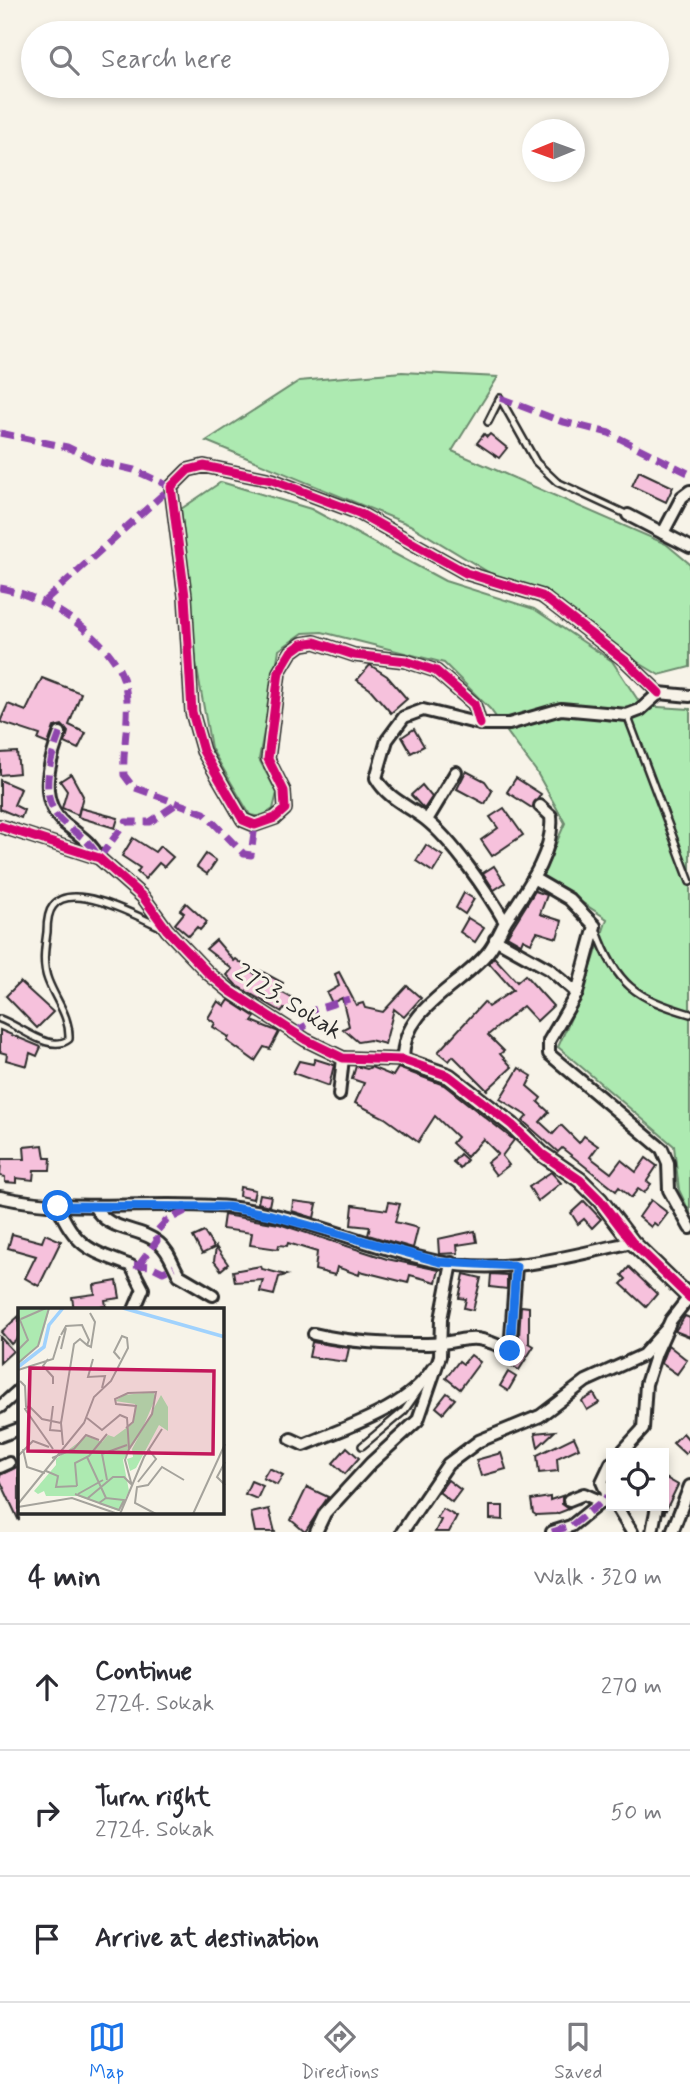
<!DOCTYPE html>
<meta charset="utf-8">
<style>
body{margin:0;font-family:Mynerve,sans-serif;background:#f7f7f7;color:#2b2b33}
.controls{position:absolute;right:21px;bottom:21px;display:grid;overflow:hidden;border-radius:0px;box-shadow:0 4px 10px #0003}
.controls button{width:63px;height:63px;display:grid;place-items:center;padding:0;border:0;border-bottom:2px solid #e1e1e2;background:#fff;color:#2b2b33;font:35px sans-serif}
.compass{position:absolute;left:522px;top:119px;width:63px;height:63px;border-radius:50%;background:#fff;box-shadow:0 4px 10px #0003;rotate:269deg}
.stop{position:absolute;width:21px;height:21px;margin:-16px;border:5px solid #1a73e8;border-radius:50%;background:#fff}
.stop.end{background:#1a73e8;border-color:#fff;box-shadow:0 2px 7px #0008}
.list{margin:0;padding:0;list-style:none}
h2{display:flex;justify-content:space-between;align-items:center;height:91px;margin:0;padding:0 28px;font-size:30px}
h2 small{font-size:23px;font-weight:400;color:#7c7c81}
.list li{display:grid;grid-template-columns:46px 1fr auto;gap:21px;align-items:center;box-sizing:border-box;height:126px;padding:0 28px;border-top:2px solid #e1e1e2}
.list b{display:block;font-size:26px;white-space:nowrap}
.list p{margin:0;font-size:23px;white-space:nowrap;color:#7c7c81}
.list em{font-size:23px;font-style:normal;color:#7c7c81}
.icon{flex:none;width:38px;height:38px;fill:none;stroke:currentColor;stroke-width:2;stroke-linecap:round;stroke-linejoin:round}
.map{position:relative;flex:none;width:690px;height:1532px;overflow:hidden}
.search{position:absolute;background:#fff;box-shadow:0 4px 10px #0003;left:21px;right:21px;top:21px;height:77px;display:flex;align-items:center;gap:18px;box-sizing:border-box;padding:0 24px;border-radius:38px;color:#7c7c81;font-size:26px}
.sheet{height:469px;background:#fff}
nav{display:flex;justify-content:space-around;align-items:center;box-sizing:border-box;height:98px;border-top:2px solid #e1e1e2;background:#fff;font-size:19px;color:#7c7c81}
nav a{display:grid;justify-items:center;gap:4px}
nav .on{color:#1a73e8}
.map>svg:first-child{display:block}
.green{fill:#adeab1;stroke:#6c8a6e;stroke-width:2}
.building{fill:#f6c1dc;stroke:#2b2b2b;stroke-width:2}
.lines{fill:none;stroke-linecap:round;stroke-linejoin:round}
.lane-casing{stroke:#2b2b2b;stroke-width:10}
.street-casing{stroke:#2b2b2b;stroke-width:16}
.secondary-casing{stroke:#2b2b2b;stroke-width:19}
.lane{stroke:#f7f3e8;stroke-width:5}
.street{stroke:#f7f3e8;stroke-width:10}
.secondary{stroke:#f7f3e8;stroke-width:14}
.quiet{stroke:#8e44ad;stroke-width:7;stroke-dasharray:14 7;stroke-linecap:butt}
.cycleway-casing{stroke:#f7f3e8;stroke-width:13}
.cycleway{stroke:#d6006c;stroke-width:9}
.route{stroke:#1a73e8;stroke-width:9}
.labels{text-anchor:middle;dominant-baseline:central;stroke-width:6;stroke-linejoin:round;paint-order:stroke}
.street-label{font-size:24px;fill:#2b2b2b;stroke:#f7f3e8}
.inset-river{fill:none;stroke:#a0d2fd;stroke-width:3.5}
.inset-road{fill:none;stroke:#a5a39c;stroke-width:2}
.view{fill:#c2185b;fill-opacity:0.15;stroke:#c2185b;stroke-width:3.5}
.inset-edge{fill:none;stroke:#2b2b2b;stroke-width:3.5}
</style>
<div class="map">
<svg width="690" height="1532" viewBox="0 0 690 1532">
<rect width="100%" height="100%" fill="#f7f3e8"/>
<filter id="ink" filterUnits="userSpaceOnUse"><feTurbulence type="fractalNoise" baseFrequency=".0143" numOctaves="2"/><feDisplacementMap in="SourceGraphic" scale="14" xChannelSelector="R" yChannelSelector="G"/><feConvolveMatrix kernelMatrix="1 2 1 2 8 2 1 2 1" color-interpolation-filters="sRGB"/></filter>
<g filter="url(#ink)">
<!-- green -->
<g class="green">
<path d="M402,372L498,377L452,451L666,544L690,564V667L659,675L410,525L206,441L299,381Z"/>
<path d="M221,482L311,509L445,581L534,609L612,661L642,706L690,709V1213L679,1190L674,1146L558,1047L585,986L607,919L542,876L565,823L536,771L490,709L444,663L322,632L303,633L279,650L259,759L277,793L273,809L261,817L250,815L211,748L196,663L181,509Z"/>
</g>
<!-- building -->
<g class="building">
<path d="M484,434L487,437L490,434L507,448L499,458L477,443Z"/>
<path d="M639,471L673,487L666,502L632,486Z"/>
<path d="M370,665L387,676L407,699L391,713L370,689L357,680Z"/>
<path d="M42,678L81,693L69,725L86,733L78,749L65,743L68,732L62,725L54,727L48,744L38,740L40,735L0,722L8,704L26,711Z"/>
<path d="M414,729L424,746L411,753L402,737Z"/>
<path d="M17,752L19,773L0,775V753Z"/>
<path d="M466,771L485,781L492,791L485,804L457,789Z"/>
<path d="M71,774L83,796L78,815L62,808L67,791L60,781Z"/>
<path d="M516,778L541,794L532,808L507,792Z"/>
<path d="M0,780L21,789L14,805L24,810L21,818L0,809Z"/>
<path d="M422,785L432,797L424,809L411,795Z"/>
<path d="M80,808L118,818L115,828L78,817Z"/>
<path d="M504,808L523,835L492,856L481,840L498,828L490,817Z"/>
<path d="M133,838L155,852L160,846L173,857L164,867L159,863L145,879L137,872L140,868L122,856Z"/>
<path d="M426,845L443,856L433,872L416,861Z"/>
<path d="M206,854L216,861L207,874L197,867Z"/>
<path d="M494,866L505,883L494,890L483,873Z"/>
<path d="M535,891L547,895L540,914L562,921L557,938L537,932L531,943L523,939L521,944L507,936Z"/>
<path d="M464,893L474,899L465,914L456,908Z"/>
<path d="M186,903L207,922L200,930L197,927L189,936L175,924L184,913L180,910Z"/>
<path d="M468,918L484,928L475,942L460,932Z"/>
<path d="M216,940L234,961L236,959L259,977L261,971L283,983L279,991L294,999L288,1011L284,1009L282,1012L237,986L227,975L232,969L206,949Z"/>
<path d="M494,957L517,982L525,975L553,1006L537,1021L523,1006L488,1035L504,1051L500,1054L512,1067L487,1090L453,1056L449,1061L438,1052L484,1002L488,1007L513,990L489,963Z"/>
<path d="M339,972L356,1005L363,1003L365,1008L383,1012L407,986L421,998L404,1017L394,1009L385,1044L370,1040L358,1042L343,1029L349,1026L342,998L332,1003L327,993L339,986L335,974Z"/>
<path d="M20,982L53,1012L37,1028L6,996Z"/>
<path d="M229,1000L255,1017L252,1021L279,1032L270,1049L264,1047L255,1061L227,1041L229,1037L213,1027L215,1023L208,1018L218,1001L225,1006Z"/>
<path d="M0,1030L41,1047L37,1056L30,1053L27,1066L6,1060L7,1054L0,1052Z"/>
<path d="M315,1059L334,1065L329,1086L293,1073L299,1061L313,1064Z"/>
<path d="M356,1066L367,1069L371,1067L393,1076L398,1068L444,1085L514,1140L502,1156L509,1165L496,1175L487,1163L498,1154L483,1139L467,1157L452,1143L457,1137L435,1116L418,1142L385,1118L355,1103L364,1083L352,1079Z"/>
<path d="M519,1068L532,1076L527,1086L541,1098L538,1102L549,1112L540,1122L553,1134L561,1125L579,1143L584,1136L598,1146L590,1157L611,1173L621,1160L636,1172L646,1158L657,1166L647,1181L651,1184L644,1193L638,1189L631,1198L619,1187L616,1191L562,1148L558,1152L523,1121L527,1116L500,1099Z"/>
<path d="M43,1145L45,1158H51L50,1170H34L33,1180L16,1178V1183L5,1182V1177L0,1176L1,1159H25L24,1147Z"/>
<path d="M460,1154L467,1160L460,1168L453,1162Z"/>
<path d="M551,1172L561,1183L538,1201L529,1187Z"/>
<path d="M240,1187L255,1190L253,1199L239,1196Z"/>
<path d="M260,1194L271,1196L269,1206L258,1203Z"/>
<path d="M651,1200L668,1213L658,1226L654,1223L651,1227L639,1217Z"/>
<path d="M293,1201L317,1204L314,1218L292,1211Z"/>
<path d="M584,1201L601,1219L592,1228L584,1219L578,1224L571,1213Z"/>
<path d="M389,1202L400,1204L395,1222L418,1228L413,1248L368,1235L370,1227L351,1225L353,1205L387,1210Z"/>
<path d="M224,1215L279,1224L387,1259L439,1270L436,1282L410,1275L408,1283L360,1271L359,1275L337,1267L335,1275L315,1270L317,1252L288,1243L287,1246L279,1245L278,1249L250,1245L252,1233L222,1229Z"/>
<path d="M475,1231L477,1242L457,1245L458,1253L439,1254L438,1239Z"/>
<path d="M204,1232L214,1248L202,1254L193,1237Z"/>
<path d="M12,1234L42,1242L45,1234L61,1241L39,1286L25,1278L36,1256L8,1248Z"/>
<path d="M216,1247L228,1264L221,1270L214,1261Z"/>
<path d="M261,1266L262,1269L286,1275L279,1277L274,1295L260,1292L263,1280L235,1282L233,1271Z"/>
<path d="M629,1267L657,1294L646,1307L621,1284L626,1279L622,1275Z"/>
<path d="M464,1274L481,1278L473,1310L464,1308L466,1299L459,1298Z"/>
<path d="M491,1274L507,1275V1289L490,1287Z"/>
<path d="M117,1281L120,1298L105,1300L106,1306L74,1310L72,1297L95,1294L94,1285Z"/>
<path d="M521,1306L529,1307V1343L534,1346L519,1370L507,1363L518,1352Z"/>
<path d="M19,1316V1337L11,1344L1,1332Z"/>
<path d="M685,1316L690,1318V1337L675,1331Z"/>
<path d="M0,1337L13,1351L0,1363Z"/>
<path d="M312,1342L349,1348L346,1362L309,1357Z"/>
<path d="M668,1345L687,1360L677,1374L661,1363Z"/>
<path d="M471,1355L480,1362L460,1389L446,1378L459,1361L463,1364Z"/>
<path d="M508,1372L516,1377L508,1391L500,1386Z"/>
<path d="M447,1393L455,1399L443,1413L436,1407Z"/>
<path d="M594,1394L599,1403L587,1410L582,1401Z"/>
<path d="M555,1431L538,1447L535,1433Z"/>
<path d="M683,1433L690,1441V1449L685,1454L673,1443Z"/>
<path d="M574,1437L579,1448L557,1458L558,1471L539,1473L537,1455Z"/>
<path d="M347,1447L359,1458L345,1474L333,1463Z"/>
<path d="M501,1453L506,1469L481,1476L476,1460Z"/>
<path d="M19,1466V1521L0,1480V1475Z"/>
<path d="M269,1468L283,1475L277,1485L263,1478Z"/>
<path d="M664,1477L678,1485L664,1514L665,1507Z"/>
<path d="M448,1480L461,1490L452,1502L439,1492Z"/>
<path d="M251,1481L263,1486L257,1499L245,1494Z"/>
<path d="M307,1487L328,1497L305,1532L291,1520Z"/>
<path d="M562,1496V1504L569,1509L556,1514L536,1515L533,1513L531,1500L550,1497V1500Z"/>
<path d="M490,1506H503V1520L490,1519Z"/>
<path d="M269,1509L275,1532H255L251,1513Z"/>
<path d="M443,1509L457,1517L449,1532H435L441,1520L437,1518Z"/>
</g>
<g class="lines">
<defs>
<g id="lane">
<path d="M488,422L500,398L536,462L557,482L628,515"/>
<path d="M627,715L690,882"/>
<path d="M597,931C616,985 636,998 690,1014"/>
<path d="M0,1019C20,1026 51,1054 69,1039C70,1016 56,1001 48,980C42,965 45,947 47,932C47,924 48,912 53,906C72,880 141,918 163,928"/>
<path d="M362,1446L404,1411L421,1387"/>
</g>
<g id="street">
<path d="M628,515L690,547"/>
<path d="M663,533L682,497L690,491"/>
<path d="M480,724L474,704L436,671L406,661L354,655L315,642L302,644L291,652L279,672L268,759L284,791L285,809L275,818L255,825L243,820L203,751L192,712L185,596L171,487L188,470L204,466L272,480L359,513L466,573L542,596L627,662L659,693"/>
<path d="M60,733C49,762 37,801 65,824C80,836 90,841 99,858"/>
<path d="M427,820L456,772"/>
<path d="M0,826L99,858L143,897L167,930L208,973L230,991L306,1040L343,1058L403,1060C402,1007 460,988 489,951C495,943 500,932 505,922C487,891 453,841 425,819C407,805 388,799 376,778L387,740L404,717L423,710L480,724H509L561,709L627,715L640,710L659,693L690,696"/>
<path d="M533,878L569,899L595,926L577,993L549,1041V1054L662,1149L668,1163L669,1190L690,1228"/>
<path d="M505,922C524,893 555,853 551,816L540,806"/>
<path d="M495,939L549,969L577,993"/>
<path d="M339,1095L343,1058"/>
<path d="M0,1197C76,1214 152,1200 228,1207C300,1214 368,1248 439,1262C505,1275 568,1257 632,1242"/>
<path d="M58,1206C75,1247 91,1251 131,1266L143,1289L134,1310"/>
<path d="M94,1206C109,1233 139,1226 159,1243C170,1252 172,1264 179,1275L213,1295"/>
<path d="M314,1334C352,1343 388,1344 427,1344C469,1343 467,1329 510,1351L516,1266"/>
<path d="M0,1407L19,1390"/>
<path d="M0,1436L19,1429"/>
<path d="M291,1439L304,1445C348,1426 406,1410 433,1368"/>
<path d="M621,1453L643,1429L646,1384L656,1353L671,1320L689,1297"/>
<path d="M611,1463L602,1482L611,1502"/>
<path d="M0,1467L9,1463"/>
<path d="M569,1500L584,1494L602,1502"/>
<path d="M616,1506L632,1532"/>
<path d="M316,1532L325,1513L371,1463L418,1420L440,1356L441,1319L452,1263"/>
<path d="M402,1532L448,1464L479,1441L540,1416L586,1381L643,1355L668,1327"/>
<path d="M552,1532L571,1526L607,1497"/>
<path d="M652,1532L657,1506"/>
<path d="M672,1532L690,1486"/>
</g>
<path id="secondary" d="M403,1060L449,1076L512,1125L542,1154L580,1180L600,1200L632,1242L690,1298"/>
</defs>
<!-- lane casing -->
<use href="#lane" class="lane-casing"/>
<!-- street casing -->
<use href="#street" class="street-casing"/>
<!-- secondary casing -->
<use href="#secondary" class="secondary-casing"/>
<!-- lane -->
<use href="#lane" class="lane"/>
<!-- street -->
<use href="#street" class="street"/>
<!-- secondary -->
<use href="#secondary" class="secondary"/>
<!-- quiet -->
<g class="quiet">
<path d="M500,398L560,421L609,433L690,474"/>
<path d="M0,433L67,447L96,461L134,470L171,487L42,603"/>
<path d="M0,588C43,595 108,635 123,678C133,708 122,743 124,775L133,787L204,813L244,854L251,855L255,825"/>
<path d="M60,733C49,762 37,801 65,824C80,836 90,841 99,858L126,822H150L175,805"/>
<path d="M294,1032L307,1025V1017L314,1010L349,999"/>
<path d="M134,1265L151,1266L163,1272L174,1267"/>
<path d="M139,1265L157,1241L156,1232L166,1221L193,1207"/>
<path d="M552,1532L571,1526L607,1497"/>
</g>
<defs>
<g id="cycleway">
<path d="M480,724L474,704L436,671L406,661L354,655L315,642L302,644L291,652L279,672L268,759L284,791L285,809L275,818L255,825L243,820L203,751L192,712L185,596L171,487L188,470L204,466L272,480L359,513L466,573L542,596L627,662L659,693"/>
<path d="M0,826L99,858L143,897L167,930L208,973L230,991L306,1040L343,1058L403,1060L449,1076L512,1125L542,1154L580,1180L600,1200L632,1242L690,1298"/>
</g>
</defs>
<!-- cycleway casing -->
<use href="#cycleway" class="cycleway-casing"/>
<!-- cycleway -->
<use href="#cycleway" class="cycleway"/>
</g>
</g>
<g class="lines" filter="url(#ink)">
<!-- route -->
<path class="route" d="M58,1206L228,1207L271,1215L440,1262L516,1266L510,1351"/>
</g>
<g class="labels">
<!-- street labels -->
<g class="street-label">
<text transform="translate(288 1002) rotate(32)">2723. Sokak</text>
</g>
</g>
<!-- overview -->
<g transform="translate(18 1308)">
<rect width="206" height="206" fill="#f7f3e8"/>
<path d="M0,0H32L22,36L0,57ZM135,84L138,89L122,126L143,87L150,99V123L141,117L118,160L112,163L109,151L115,149L114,141L121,128L105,152L111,183L101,203L60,188H28L26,183L20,186L16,183L38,157V151L69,128L84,134L90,127L96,129L115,115L117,96L97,93L106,87Z" fill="#adeab1"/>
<path class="inset-river" d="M105,0L207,29M0,59L26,39L31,17L45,0"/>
<path class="inset-road" d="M0,7L10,32L0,42M3,11L28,0M43,27L48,18L64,17L71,32L69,37L62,31L56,36L43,115L45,137M69,37L73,39L77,14L72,5M43,41L48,20M30,51L25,58L35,69V76M75,51L70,69L87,68L84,80M0,55L20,38L31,0M0,62L35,51L42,28M2,73L7,78L8,99M35,98L32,122L43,123M69,110L84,122L102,107L109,110L111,141L107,152L114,178M108,120L115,114L118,98L98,96L97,91L110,85L138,84L134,106L111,141M5,141L9,159L27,165M35,141L7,101L11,98L24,111L43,115M0,148L15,133L31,139M69,149L88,190M34,150L56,141L68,127L81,132M207,154L199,169L207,177M28,163L40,168L38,179L59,178M89,172L84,146L109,137M120,174L138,151L131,142M59,178L57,155L71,148L89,126M57,186L81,195L88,190L106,192L101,202L81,195M60,186L85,172M70,190L95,169H106L113,176M0,196L66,115L76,89L93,73L110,40L109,30L104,28L96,44L102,51M0,199L54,190L100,206M102,206L126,149L144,121M138,206L117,195L119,179L130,177L144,159L166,172M175,206L207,136"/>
<path class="view" d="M12,60L196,63L195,146L10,143Z"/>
<rect width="206" height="206" class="inset-edge"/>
</g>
</svg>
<div class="controls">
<button><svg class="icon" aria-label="locate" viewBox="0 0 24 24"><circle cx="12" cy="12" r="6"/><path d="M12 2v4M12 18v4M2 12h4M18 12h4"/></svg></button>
</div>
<svg class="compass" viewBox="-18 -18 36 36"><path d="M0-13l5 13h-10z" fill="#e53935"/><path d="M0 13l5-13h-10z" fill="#7c7c81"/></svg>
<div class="stop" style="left:58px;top:1206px"></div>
<div class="stop end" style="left:510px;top:1351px"></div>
<div class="search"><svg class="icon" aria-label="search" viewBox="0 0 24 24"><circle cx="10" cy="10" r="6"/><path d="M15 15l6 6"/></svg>Search here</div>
</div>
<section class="sheet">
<h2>4 min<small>Walk · 320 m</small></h2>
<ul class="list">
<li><svg class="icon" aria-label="ahead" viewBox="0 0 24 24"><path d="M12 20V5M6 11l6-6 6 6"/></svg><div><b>Continue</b><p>2724. Sokak</p></div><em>270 m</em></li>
<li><svg class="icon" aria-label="right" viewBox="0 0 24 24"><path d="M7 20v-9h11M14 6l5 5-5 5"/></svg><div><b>Turn right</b><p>2724. Sokak</p></div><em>50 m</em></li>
<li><svg class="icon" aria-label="arrive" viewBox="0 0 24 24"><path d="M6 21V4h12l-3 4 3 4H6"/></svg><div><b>Arrive at destination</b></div></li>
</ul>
</section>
<nav>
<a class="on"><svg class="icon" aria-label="map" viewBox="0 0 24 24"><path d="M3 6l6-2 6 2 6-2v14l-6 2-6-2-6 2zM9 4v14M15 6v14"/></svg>Map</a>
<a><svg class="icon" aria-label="directions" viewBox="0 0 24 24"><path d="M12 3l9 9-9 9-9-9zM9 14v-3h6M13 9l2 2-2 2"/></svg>Directions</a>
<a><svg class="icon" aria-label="saved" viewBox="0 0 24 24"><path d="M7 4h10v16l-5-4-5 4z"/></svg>Saved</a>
</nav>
